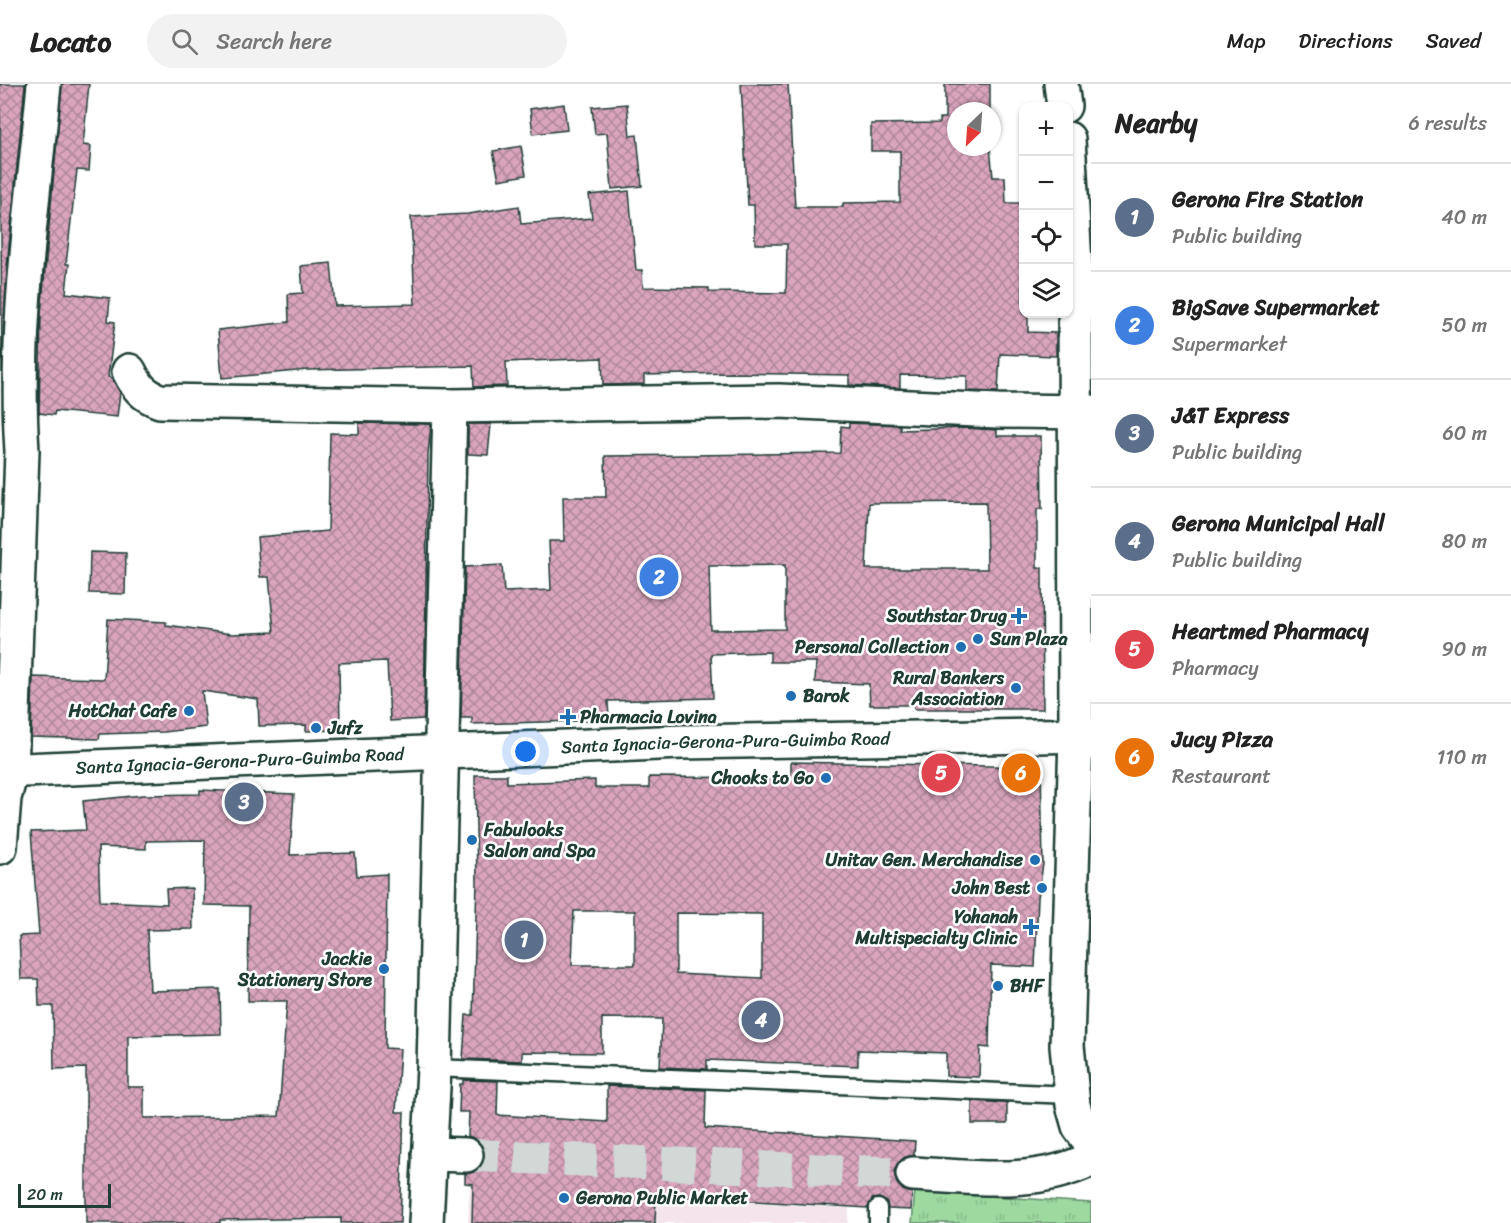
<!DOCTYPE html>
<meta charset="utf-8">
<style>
body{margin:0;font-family:Sriracha,sans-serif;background:#f2f2f2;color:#222}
.controls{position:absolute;right:18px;top:18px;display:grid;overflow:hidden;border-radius:12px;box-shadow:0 2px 4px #0004}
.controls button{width:54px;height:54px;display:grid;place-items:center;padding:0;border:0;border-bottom:2px solid #e0e0e0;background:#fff;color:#222;font:30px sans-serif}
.compass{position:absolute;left:947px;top:18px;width:54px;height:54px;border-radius:50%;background:#fff;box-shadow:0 2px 4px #0004;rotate:205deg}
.scale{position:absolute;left:18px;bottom:15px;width:93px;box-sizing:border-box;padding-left:6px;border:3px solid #1f3d34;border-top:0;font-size:16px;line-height:21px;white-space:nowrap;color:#1f3d34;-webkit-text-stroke:4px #fff;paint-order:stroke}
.you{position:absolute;left:526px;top:668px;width:21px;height:21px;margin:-15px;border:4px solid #fff;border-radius:50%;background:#1a73e8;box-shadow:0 0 0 9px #1a73e833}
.badge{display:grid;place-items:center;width:39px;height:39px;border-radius:50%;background:#0f766e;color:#fff;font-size:20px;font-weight:700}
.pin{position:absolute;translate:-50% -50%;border:3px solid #fff;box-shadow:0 2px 6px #0006}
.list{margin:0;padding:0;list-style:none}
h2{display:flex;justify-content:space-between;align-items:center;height:78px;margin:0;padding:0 24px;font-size:26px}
h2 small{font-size:20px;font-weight:400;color:#767676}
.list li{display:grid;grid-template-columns:39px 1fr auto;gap:18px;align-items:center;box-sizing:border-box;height:108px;padding:0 24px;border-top:2px solid #e0e0e0}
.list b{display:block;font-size:22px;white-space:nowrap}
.list p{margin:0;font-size:20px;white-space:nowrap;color:#767676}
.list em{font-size:20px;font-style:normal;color:#767676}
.icon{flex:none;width:33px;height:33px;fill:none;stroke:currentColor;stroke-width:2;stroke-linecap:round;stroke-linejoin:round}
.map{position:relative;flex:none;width:1091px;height:1139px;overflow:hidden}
header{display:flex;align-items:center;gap:36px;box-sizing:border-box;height:84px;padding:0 30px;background:#fff;border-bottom:2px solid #e0e0e0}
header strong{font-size:28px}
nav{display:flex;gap:33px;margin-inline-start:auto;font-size:21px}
.search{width:420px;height:54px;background:#f2f2f2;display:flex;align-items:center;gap:15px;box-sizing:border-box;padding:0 21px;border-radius:33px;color:#767676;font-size:22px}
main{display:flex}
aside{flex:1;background:#fff}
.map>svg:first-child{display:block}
.built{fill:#f4e4eb}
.park{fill:url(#park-tufts);stroke:#5e8b6a;stroke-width:1.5}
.building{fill:url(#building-cross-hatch);stroke:#1f3d34;stroke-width:1.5;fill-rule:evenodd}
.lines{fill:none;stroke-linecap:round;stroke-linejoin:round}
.street-tunnel{stroke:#d2d8d6;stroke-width:33;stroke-dasharray:33 16;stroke-linecap:butt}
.lane-casing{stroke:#1f3d34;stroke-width:21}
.street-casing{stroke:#1f3d34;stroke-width:38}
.secondary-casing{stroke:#1f3d34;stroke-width:38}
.lane{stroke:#fff;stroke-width:16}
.street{stroke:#fff;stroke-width:33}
.secondary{stroke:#fff;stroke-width:33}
.poi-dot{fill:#1f6fb2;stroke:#fff;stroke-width:2}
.labels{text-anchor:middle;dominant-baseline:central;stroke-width:5;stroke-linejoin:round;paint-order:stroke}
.poi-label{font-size:18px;font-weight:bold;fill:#1f3d34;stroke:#fff;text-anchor:end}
.street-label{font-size:18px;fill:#1f3d34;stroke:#fff}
</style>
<header>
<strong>Locato</strong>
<div class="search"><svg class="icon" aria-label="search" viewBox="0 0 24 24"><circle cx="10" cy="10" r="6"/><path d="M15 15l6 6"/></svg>Search here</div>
<nav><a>Map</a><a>Directions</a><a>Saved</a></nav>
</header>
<main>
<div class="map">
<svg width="1091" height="1139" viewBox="0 0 1091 1139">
<defs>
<pattern id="park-tufts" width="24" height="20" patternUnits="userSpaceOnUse" patternTransform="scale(1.5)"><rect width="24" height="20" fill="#9ed9a0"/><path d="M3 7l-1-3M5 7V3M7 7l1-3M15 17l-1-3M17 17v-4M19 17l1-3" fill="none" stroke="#88bb8a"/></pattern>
<pattern id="building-cross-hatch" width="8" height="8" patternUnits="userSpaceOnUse" patternTransform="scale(1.5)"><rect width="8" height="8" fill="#d9a4bc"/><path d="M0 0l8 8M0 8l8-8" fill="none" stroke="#af879a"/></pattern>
</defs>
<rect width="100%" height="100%" fill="#fff"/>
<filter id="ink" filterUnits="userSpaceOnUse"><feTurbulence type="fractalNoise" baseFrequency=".0167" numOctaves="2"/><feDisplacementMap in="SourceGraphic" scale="12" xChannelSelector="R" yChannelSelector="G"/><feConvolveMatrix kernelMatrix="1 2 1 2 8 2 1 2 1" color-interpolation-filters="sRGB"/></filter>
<g filter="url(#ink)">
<!-- built -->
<path class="built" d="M470,1104L849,1124L848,1139H468Z"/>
<!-- park -->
<path class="park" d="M915,1107L1091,1119V1139H912Z"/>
<!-- building -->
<g class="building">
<path d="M0,0H25L7,182L2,299Z"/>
<path d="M62,0H89L83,61L91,62L89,87L77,86L66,180H69L66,209L110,214L108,237L115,238L108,293L112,294L120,309L117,333L55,327L54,331L39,329L41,230Z"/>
<path d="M741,0H788L795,123H843V119L900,118V67H871V40L940,39V34H945V0H990V27H956V63H990L993,93H1005L1006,119H1023V230H1028V248L1056,249V272L1000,270L998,308L967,307V292L900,291V304L849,301V291L733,289L644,291V300L603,301L602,274L506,278L507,302L474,303L473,282L307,286L222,294L218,246L289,238L288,210L303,209L301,182L331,179L335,222L415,220L411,133L468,130L519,122L521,140L592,134L589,111L629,107L636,186H642L643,203L709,204V208L786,209L787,160H755L754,121H748Z"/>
<path d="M564,20L567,46L533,50L530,25Z"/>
<path d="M627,20L630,52L637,51L642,102L612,105L607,49L595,50L592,23Z"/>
<path d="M521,62L526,91L499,96L493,67Z"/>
<path d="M359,339L431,340L428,371L424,635L390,637L387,577L339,579L340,646L306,647V641L259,642L258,615L202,607L206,643L164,648L100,650L99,655L31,653L33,593L104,595L108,535L166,538V541L232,550L274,548L269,493H260L257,453L328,447L330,349L359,350Z"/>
<path d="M849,339L900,341V346L965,344L997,346V352H1041L1042,425H1037V484H1042L1043,625H914V621H870L869,600L815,598L816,578H770V568L711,570L713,614L608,617L609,636L472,640V634H461L465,483L502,481L504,508L551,506L549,457H564L563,413H606L605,372L840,369L841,342L849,343ZM986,418L987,485H866L869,419ZM785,481V545L711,546L709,482Z"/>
<path d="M468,340H491L488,371L468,370Z"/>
<path d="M90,468L126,469L125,510L89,509Z"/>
<path d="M791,678L1041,683L1043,780L1038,814L1035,883L991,881L989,964L980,963L979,993L946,992V969L858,966V982L707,976V985L660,983L662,935L602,934V969L522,968V977L463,975L466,931H473L477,798L475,691H507V699L595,696V704H649V693L791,694ZM574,827H635V881H572ZM676,829L762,830V894L676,890Z"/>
<path d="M200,706L294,710L290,771L355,769L357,792L387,790L385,964L400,965L396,1028H404L400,1139H341V1134L220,1136V1139H86V984L54,985L53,922H39L38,895H21L19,852L39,851L31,748L86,746L83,717L143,711L200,710ZM205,756L204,821L249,822L248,917H287L279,1032L144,1034V1003H128V952L221,950L220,905L150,907L147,846L193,845L192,804L166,805L167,820L100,817L98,763L146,765V757Z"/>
<path d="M463,996L498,997L497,1031L607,1038V1002L706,1006L705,1044L915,1057L914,1071L904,1074L897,1080L894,1088L897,1099L903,1106L912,1109L911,1126L888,1125L887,1118L879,1114L872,1115L868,1124L656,1111L655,1139H472L473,1100L465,1099V1090L474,1088L482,1081L485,1071L482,1062L476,1055L468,1052L469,1028H459L460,1000H463Z"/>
<path d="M972,1017L1007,1019V1040H972Z"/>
</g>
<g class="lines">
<!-- street-tunnel -->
<path class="street-tunnel" d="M466,1071L913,1090"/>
<defs>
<g id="lane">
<path d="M434,984L1071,1011"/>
<path d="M878,1139V1124"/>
</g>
<g id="street">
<path d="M129,287C137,303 143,311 160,317L450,322L779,317L998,327L1091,328"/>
<path d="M0,763L4,714L11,688L22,367C14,245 33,121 44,0"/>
<path d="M429,1070L466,1071"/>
<path d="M913,1090C974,1093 1035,1103 1091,1075"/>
<path d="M426,1139L434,984L450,322"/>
</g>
<g id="secondary">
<path d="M1061,0L1064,22"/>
<path d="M1068,55L1075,180L1076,652L1067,962L1073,1021L1079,1042L1091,1059"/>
<path id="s1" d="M0,687L682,658L1091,651"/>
</g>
</defs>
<!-- lane casing -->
<use href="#lane" class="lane-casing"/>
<!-- street casing -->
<use href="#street" class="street-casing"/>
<!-- secondary casing -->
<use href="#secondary" class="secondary-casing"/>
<!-- lane -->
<use href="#lane" class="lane"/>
<!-- street -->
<use href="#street" class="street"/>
<!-- secondary -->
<use href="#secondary" class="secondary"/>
</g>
</g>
<!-- markers -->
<g class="poi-dot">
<path d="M1016 523h6v6h6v6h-6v6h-6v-6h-6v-6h6z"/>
<circle cx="978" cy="555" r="6"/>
<circle cx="961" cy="563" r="6"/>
<circle cx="1016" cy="604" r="6"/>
<circle cx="791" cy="612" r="6"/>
<circle cx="189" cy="627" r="6"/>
<path d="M565 624h6v6h6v6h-6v6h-6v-6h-6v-6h6z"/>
<circle cx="316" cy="644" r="6"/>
<circle cx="826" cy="694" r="6"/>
<circle cx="472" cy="756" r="6"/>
<circle cx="1035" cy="776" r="6"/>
<circle cx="1042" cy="804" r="6"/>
<path d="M1028 834h6v6h6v6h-6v6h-6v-6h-6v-6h6z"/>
<circle cx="384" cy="885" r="6"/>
<circle cx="998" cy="902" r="6"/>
<circle cx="564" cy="1114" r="6"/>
</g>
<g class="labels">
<!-- poi labels -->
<g class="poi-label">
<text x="1007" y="532">Southstar Drug</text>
<text x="990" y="555" text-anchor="start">Sun Plaza</text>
<text x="949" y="563">Personal Collection</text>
<text x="1004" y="594">Rural Bankers<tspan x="1004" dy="21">Association</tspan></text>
<text x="803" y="612" text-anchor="start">Barok</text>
<text x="177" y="627">HotChat Cafe</text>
<text x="580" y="633" text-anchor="start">Pharmacia Lovina</text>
<text x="328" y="644" text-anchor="start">Jufz</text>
<text x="814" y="694">Chooks to Go</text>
<text x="484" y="746" text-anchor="start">Fabulooks<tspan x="484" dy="21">Salon and Spa</tspan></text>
<text x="1023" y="776">Unitav Gen. Merchandise</text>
<text x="1030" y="804">John Best</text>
<text x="1018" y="833">Yohanah<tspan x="1018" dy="21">Multispecialty Clinic</tspan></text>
<text x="372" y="875">Jackie<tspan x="372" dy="21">Stationery Store</tspan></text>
<text x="1010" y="902" text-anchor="start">BHF</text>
<text x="576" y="1114" text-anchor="start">Gerona Public Market</text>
</g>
<!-- street labels -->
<g class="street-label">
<text stroke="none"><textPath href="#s1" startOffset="726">Santa Ignacia-Gerona-Pura-Guimba Road</textPath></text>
<text stroke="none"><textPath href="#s1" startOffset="240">Santa Ignacia-Gerona-Pura-Guimba Road</textPath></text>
</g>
</g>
</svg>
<div class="controls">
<button>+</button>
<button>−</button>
<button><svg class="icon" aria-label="locate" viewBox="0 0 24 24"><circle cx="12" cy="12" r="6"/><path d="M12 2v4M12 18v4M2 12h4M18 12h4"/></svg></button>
<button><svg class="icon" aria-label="layers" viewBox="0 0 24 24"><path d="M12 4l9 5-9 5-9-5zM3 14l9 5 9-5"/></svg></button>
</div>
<svg class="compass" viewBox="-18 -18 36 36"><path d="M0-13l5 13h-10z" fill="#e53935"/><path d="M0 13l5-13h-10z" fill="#767676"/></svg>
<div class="scale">20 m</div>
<div class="you"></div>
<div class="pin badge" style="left:524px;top:856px;background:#5c6f8a">1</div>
<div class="pin badge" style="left:659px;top:493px;background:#3f7fe0">2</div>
<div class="pin badge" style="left:244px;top:718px;background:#5c6f8a">3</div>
<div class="pin badge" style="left:761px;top:936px;background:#5c6f8a">4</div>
<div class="pin badge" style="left:941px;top:689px;background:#e0444e">5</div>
<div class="pin badge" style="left:1021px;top:689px;background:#e8710a">6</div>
</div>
<aside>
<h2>Nearby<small>6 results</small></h2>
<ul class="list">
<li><span class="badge" style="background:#5c6f8a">1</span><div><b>Gerona Fire Station</b><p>Public building</p></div><em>40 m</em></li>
<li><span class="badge" style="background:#3f7fe0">2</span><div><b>BigSave Supermarket</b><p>Supermarket</p></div><em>50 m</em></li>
<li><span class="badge" style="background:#5c6f8a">3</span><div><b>J&amp;T Express</b><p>Public building</p></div><em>60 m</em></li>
<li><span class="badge" style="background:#5c6f8a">4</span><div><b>Gerona Municipal Hall</b><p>Public building</p></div><em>80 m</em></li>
<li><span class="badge" style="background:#e0444e">5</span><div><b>Heartmed Pharmacy</b><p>Pharmacy</p></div><em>90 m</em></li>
<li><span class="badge" style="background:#e8710a">6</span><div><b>Jucy Pizza</b><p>Restaurant</p></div><em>110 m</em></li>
</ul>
</aside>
</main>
